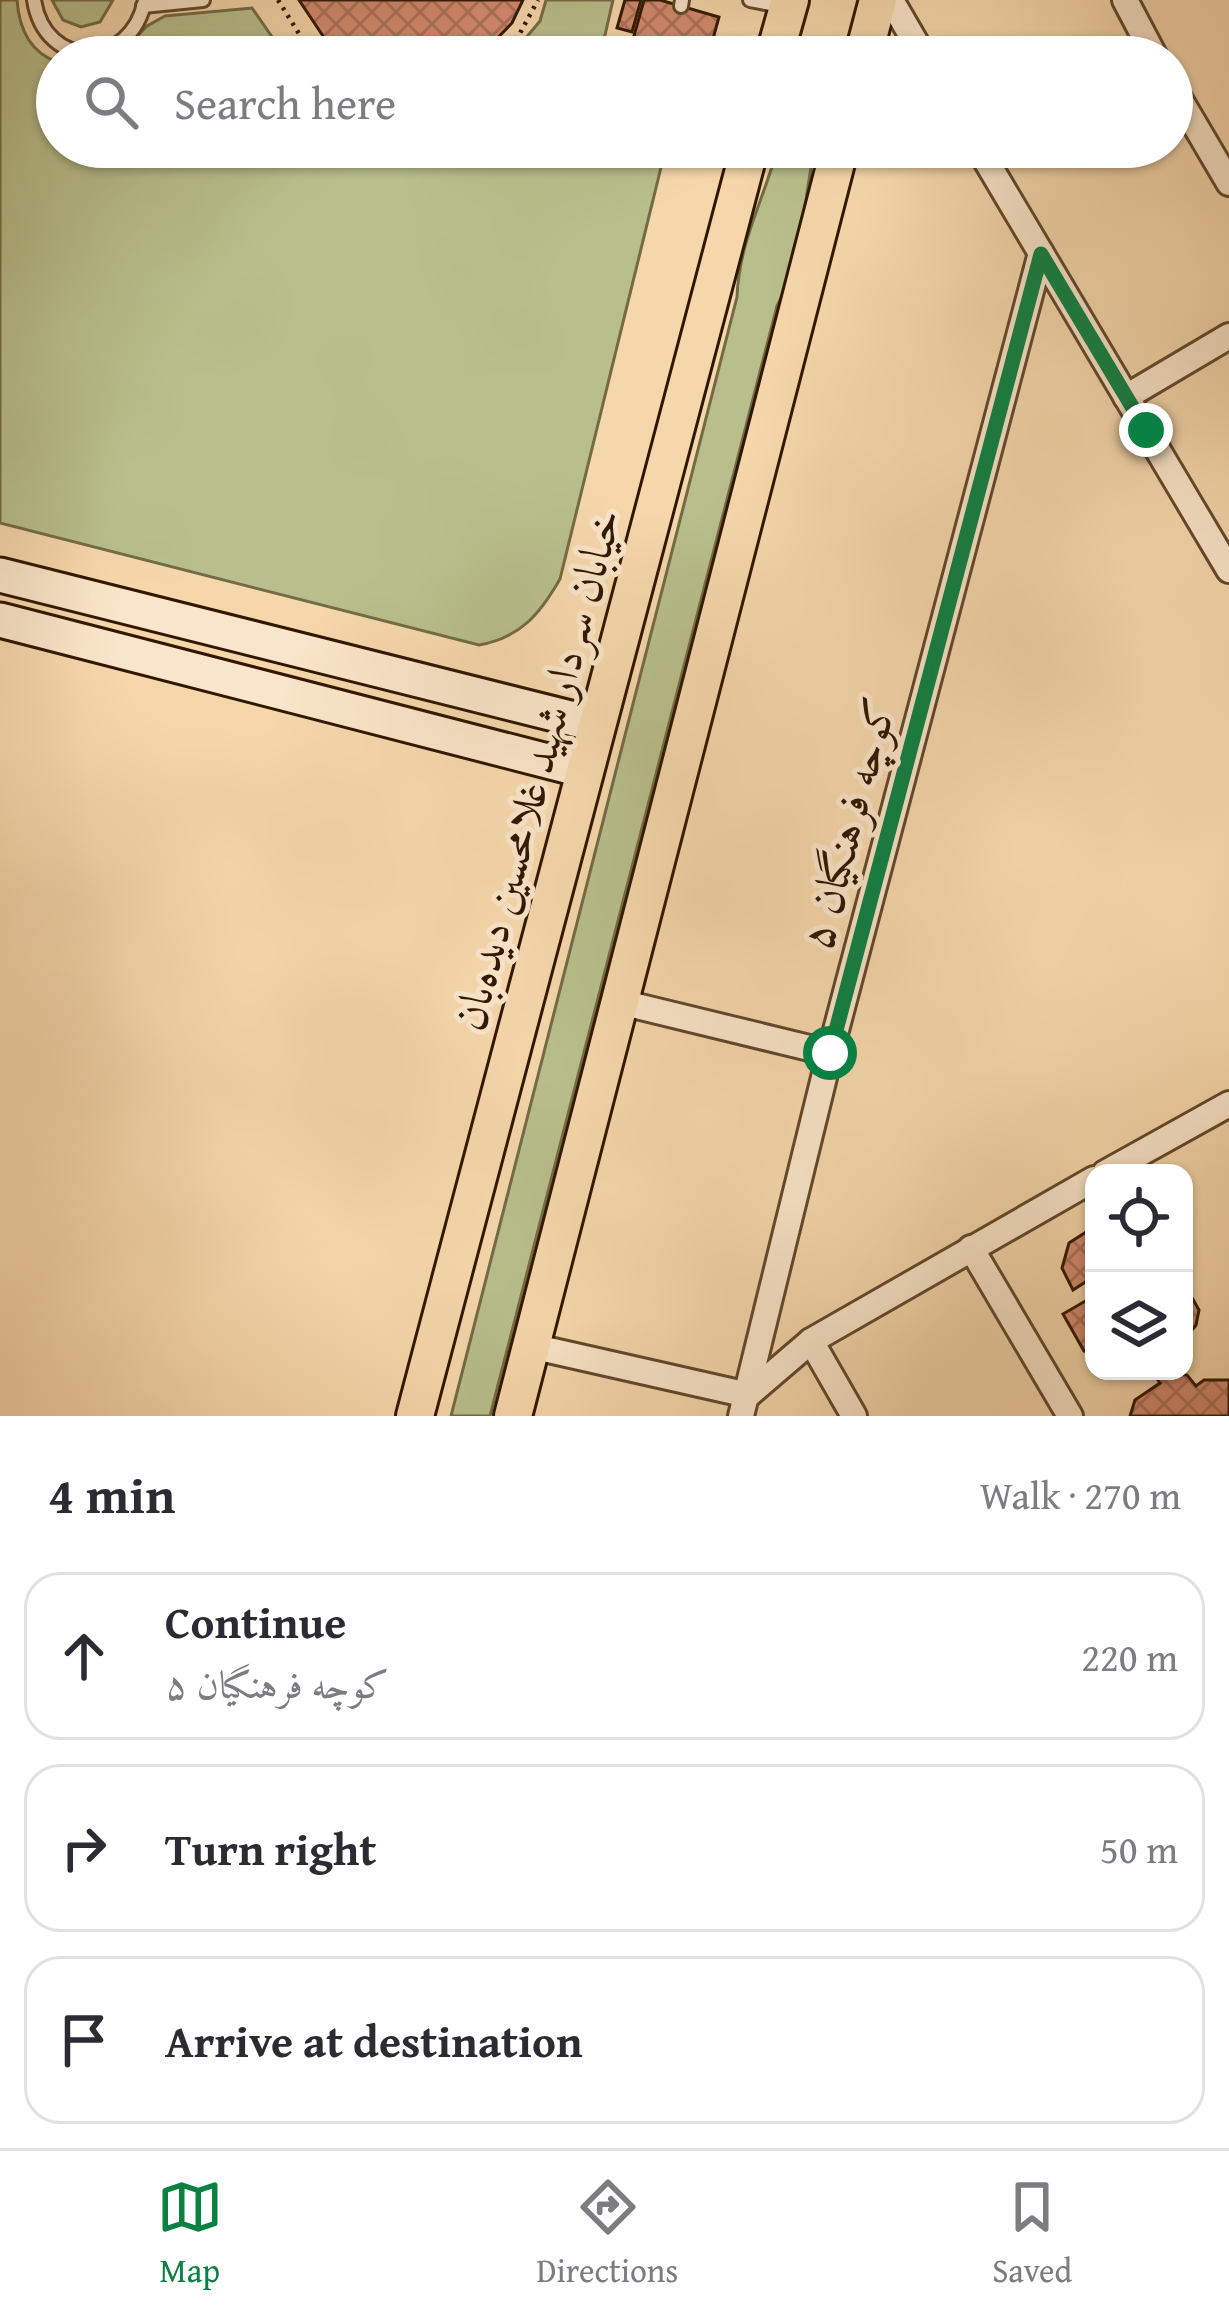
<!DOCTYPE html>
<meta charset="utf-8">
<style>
body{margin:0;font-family:"Gentium Book Plus",Amiri,serif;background:#f7f7f7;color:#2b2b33}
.controls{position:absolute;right:36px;bottom:36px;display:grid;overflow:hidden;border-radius:24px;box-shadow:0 3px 9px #0004}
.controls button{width:108px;height:108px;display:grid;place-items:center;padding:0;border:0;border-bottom:3px solid #e1e1e2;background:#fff;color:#2b2b33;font:60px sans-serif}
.stop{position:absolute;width:36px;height:36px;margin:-27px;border:9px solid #0b8043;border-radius:50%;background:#fff}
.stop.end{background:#0b8043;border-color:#fff;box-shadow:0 3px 12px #0008}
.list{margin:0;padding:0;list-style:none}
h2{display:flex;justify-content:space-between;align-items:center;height:156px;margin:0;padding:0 48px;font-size:51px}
h2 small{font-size:39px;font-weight:400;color:#7c7c81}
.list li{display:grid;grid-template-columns:78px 1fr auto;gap:36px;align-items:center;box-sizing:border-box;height:168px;margin:0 24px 24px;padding:0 24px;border:3px solid #e1e1e2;border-radius:36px}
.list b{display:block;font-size:45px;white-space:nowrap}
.list p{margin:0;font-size:39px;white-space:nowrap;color:#7c7c81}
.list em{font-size:39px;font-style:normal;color:#7c7c81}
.icon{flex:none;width:66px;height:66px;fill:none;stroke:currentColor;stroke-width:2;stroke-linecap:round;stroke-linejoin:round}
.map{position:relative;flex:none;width:1229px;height:1416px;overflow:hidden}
.search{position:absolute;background:#fff;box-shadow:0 3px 9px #0004;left:36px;right:36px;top:36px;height:132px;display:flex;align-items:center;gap:30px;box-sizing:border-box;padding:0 42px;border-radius:66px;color:#7c7c81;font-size:45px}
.sheet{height:732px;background:#fff}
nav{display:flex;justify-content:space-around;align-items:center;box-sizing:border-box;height:168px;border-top:3px solid #e1e1e2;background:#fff;font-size:33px;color:#7c7c81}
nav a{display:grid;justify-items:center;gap:6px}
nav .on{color:#0b8043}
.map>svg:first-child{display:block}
.green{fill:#b8bf8c;stroke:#746b46;stroke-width:3}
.building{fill:url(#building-cross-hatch);stroke:#311700;stroke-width:3}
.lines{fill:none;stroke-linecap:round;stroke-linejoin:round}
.service-casing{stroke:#62472b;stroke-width:18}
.minor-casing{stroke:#62472b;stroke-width:30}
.secondary-casing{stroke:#311700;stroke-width:39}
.primary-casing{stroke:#311700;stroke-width:42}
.path{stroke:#311700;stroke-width:4.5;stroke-dasharray:3 6;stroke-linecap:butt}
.service{stroke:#f9e5c9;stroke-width:12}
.minor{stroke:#f9e5c9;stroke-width:24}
.secondary{stroke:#f9e5c9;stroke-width:33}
.primary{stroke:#f6d7ac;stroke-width:36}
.route{stroke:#0b8043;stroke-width:15}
.labels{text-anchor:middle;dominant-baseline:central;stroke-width:10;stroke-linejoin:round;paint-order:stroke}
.street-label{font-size:45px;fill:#311700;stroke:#f9e5c9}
</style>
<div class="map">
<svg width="1229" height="1416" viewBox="0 0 1229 1416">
<defs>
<pattern id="building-cross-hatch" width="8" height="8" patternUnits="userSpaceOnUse" patternTransform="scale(3)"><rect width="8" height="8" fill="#d48b70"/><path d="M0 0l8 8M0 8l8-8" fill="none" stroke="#ad715a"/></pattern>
</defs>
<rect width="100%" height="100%" fill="#f6d7ac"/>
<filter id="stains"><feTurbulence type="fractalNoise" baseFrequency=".00167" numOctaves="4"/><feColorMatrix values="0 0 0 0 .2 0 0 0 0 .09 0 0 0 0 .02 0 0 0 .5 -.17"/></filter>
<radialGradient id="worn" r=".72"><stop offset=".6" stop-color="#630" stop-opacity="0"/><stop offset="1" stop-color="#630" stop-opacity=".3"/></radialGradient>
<!-- green -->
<g class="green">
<path d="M0,0H17C19,28 29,52 57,62V147H666L560,579C540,614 520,638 479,645L0,523Z"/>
<path d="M52,0H113L100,22L81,27L63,20Z"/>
<path d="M546,0H613L600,57H510L540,21Z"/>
<path d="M252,8L286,57H117L147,26L165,16Z"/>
<path d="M778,147H815C803,201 804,256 777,306L490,1416H451L737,297C739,242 764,199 778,147Z"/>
</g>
<!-- building -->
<g class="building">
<path d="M299,0H523L512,23L485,51L473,57H350L327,42Z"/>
<path d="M625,0H641L632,32L617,28Z"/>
<path d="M644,0H660L719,17L708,57H682L632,43Z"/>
<path d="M1094,1227V1287L1090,1279L1073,1290L1062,1268L1069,1243Z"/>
<path d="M1187,1289L1199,1310L1196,1325L1184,1340V1290Z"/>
<path d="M1094,1296V1352L1084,1351L1063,1314Z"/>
<path d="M1177,1373L1187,1375L1196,1386L1204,1380H1229V1416H1130L1135,1400L1160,1383L1155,1376Z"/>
</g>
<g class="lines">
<defs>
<g id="service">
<path d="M34,0C45,71 131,70 145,0"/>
<path d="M750,0L786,7"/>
<path d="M143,6L203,0"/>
<path d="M681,6L682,0"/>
<path d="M667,57L668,53"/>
</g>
<g id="minor">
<path d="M880,0L895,7L924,57"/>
<path d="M1125,0L1155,57"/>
<path d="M1172,86L1229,183"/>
<path d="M978,147L1229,570"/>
<path d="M1126,397L1229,336"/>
<path d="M620,1002L830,1053"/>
<path d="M1105,1173L1229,1104"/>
<path d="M971,1248L1070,1416"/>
<path d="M811,1341L854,1416"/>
<path d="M531,1346L748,1395L811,1341L1094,1179"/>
<path d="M741,1416L830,1053L1041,253"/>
</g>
<g id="secondary">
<path d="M0,575L598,725"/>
<path d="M0,620L586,771"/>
</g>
<g id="primary">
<path d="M774,57L790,0"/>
<path d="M863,57L878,0"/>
<path d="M415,1416L750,147"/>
<path d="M513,1416L840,147"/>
</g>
</defs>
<!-- service casing -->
<use href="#service" class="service-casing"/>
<!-- minor casing -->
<use href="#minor" class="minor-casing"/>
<!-- secondary casing -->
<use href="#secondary" class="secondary-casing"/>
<!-- primary casing -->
<use href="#primary" class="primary-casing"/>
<!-- path -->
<g class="path">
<path d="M278,0L308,48L321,57"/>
<path d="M494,57L519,35L538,0"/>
</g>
<!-- service -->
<use href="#service" class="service"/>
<!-- minor -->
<use href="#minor" class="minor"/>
<!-- secondary -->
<use href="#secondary" class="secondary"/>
<!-- primary -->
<use href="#primary" class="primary"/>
</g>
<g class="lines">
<!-- route -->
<path class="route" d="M830,1053L1041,254L1146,430"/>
</g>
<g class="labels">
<!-- street labels -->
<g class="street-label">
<text transform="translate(536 769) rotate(-75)">خیابان سردار شهید غلامحسین دیده‌بان</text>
<text transform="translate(847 823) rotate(-75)">کوچه فرهنگیان ۵</text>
</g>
</g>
<rect width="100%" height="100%" filter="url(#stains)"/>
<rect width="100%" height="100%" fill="url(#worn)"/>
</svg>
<div class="controls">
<button><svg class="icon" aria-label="locate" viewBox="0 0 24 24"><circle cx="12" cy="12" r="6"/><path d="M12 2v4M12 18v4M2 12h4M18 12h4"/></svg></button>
<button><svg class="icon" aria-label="layers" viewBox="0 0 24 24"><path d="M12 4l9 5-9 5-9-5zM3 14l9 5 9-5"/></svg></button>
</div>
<div class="stop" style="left:830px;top:1053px"></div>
<div class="stop end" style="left:1146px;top:430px"></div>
<div class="search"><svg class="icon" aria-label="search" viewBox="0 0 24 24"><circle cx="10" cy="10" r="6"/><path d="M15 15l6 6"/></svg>Search here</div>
</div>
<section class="sheet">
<h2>4 min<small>Walk · 270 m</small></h2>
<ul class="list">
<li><svg class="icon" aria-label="ahead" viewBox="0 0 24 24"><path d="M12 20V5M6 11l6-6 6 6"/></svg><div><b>Continue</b><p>کوچه فرهنگیان ۵</p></div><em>220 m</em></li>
<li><svg class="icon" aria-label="right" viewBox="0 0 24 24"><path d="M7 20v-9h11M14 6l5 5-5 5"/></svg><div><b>Turn right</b></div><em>50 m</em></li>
<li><svg class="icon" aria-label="arrive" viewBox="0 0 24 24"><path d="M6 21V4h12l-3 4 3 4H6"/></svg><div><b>Arrive at destination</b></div></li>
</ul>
</section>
<nav>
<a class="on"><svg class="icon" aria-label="map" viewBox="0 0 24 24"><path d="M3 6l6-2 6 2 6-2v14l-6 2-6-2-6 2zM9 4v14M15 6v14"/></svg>Map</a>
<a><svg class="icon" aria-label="directions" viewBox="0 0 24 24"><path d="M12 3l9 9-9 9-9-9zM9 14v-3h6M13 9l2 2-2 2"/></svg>Directions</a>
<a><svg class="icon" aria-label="saved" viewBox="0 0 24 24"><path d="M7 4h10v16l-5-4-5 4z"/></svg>Saved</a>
</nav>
